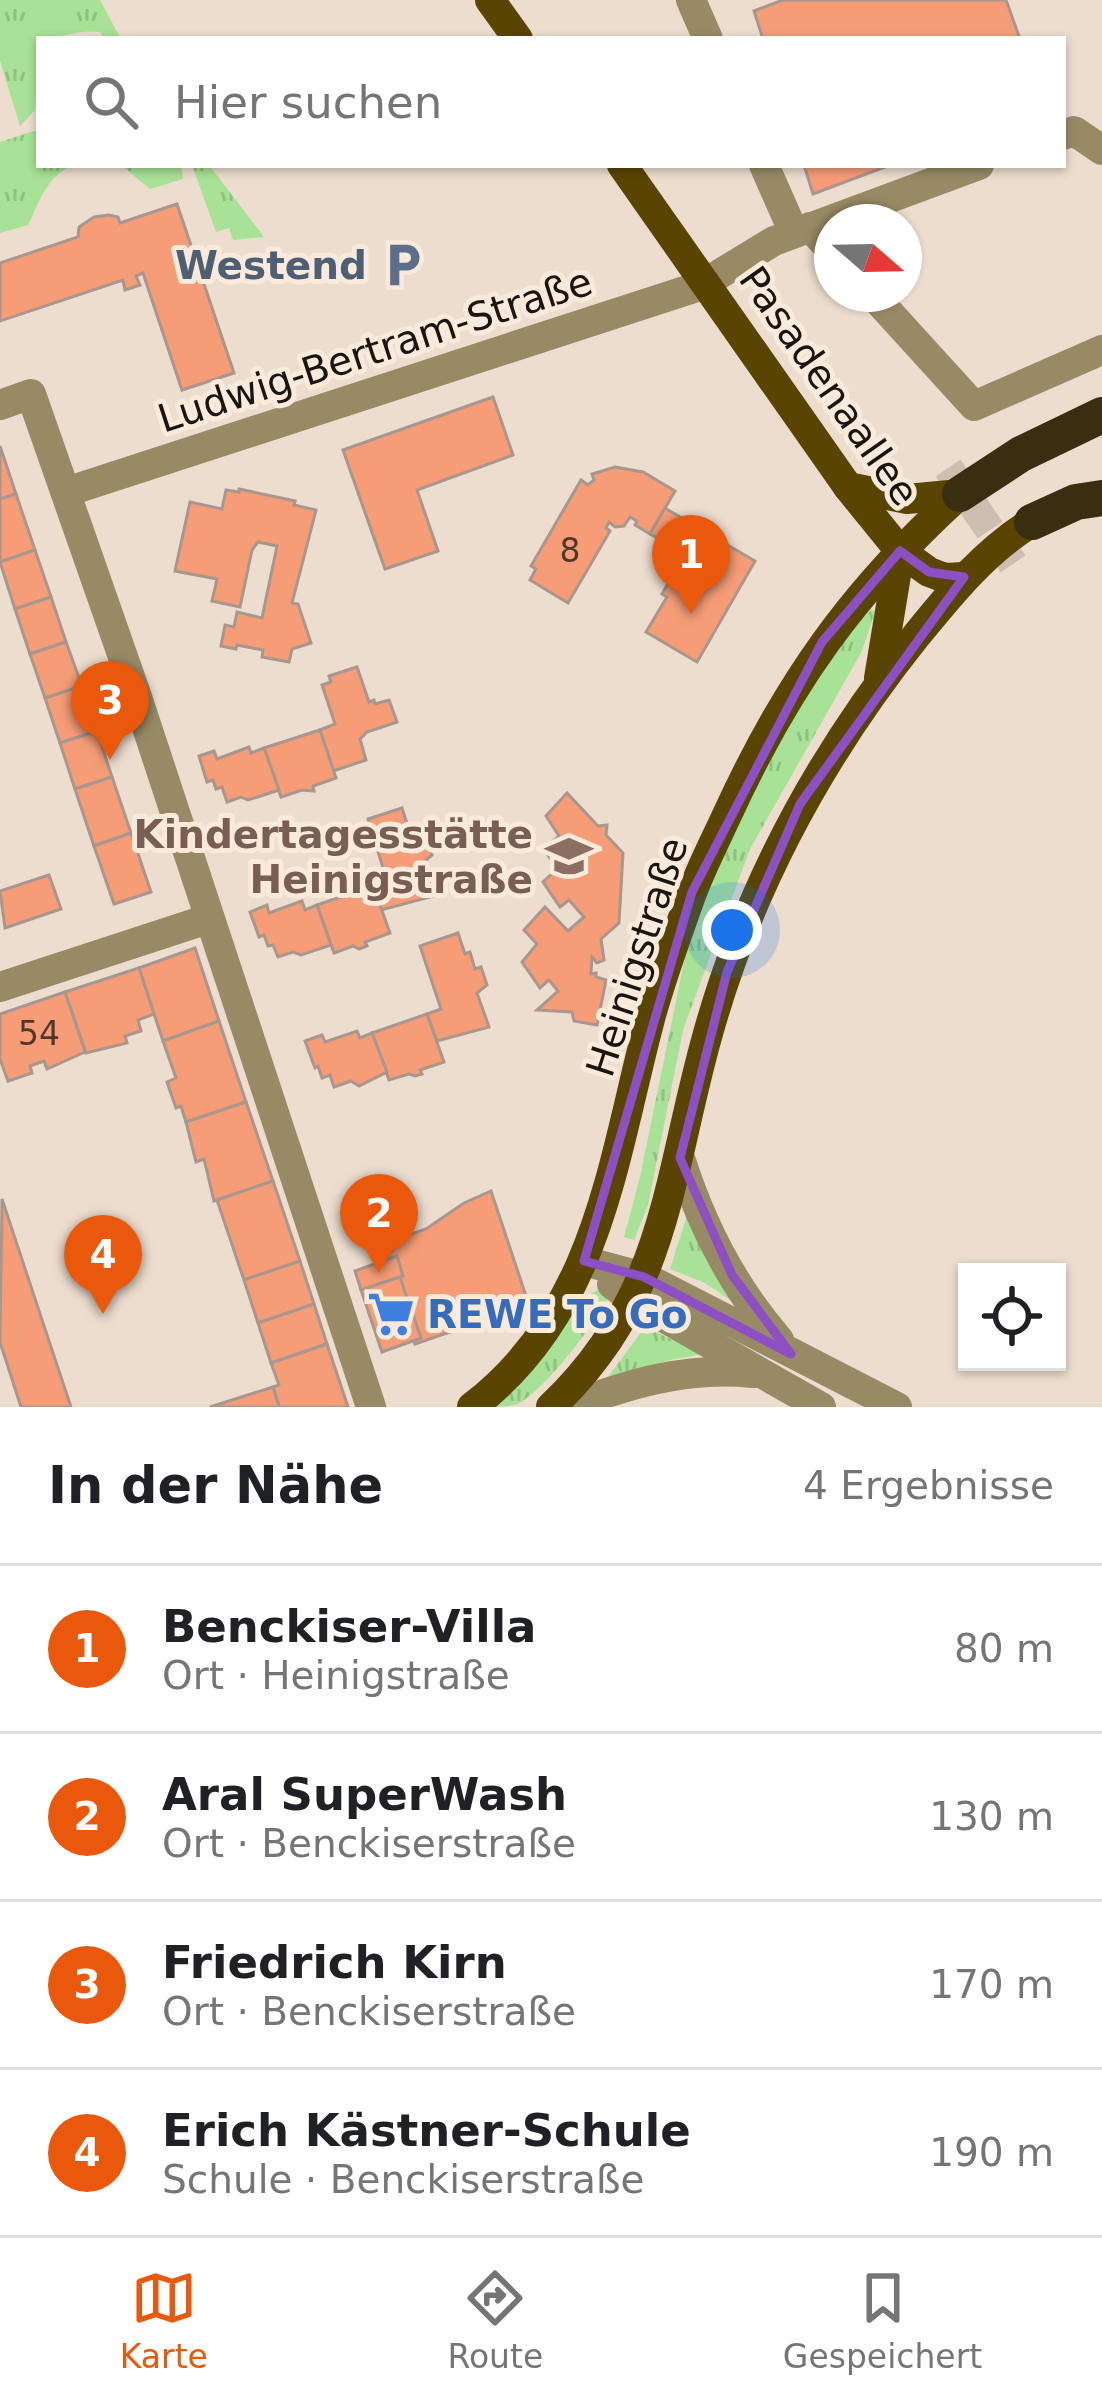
<!DOCTYPE html>
<html lang="de">
<meta charset="utf-8">
<style>
body{margin:0;font-family:"DejaVu Sans",sans-serif;background:#f6f6f6;color:#202124}
.controls{position:absolute;right:36px;bottom:36px;display:grid;overflow:hidden;border-radius:0px;box-shadow:0 3px 9px #0004}
.controls button{width:108px;height:108px;display:grid;place-items:center;padding:0;border:0;border-bottom:3px solid #e0e0e0;background:#fff;color:#202124;font:60px sans-serif}
.compass{position:absolute;left:814px;top:204px;width:108px;height:108px;border-radius:50%;background:#fff;box-shadow:0 3px 9px #0004;rotate:110deg}
.you{position:absolute;left:732px;top:930px;width:42px;height:42px;margin:-30px;border:9px solid #fff;border-radius:50%;background:#1a73e8;box-shadow:0 0 0 18px #1a73e833}
.badge{display:grid;place-items:center;width:78px;height:78px;border-radius:50%;background:#ea580c;color:#fff;font-size:39px;font-weight:700}
.pin{position:absolute;translate:-50% -99px;filter:drop-shadow(0 3px 6px #0008)}
.pin::after{content:'';position:absolute;top:63px;width:42px;height:36px;background:inherit;clip-path:polygon(0 0,100% 0,50% 100%)}
.list{margin:0;padding:0;list-style:none}
h2{display:flex;justify-content:space-between;align-items:center;height:156px;margin:0;padding:0 48px;font-size:51px}
h2 small{font-size:39px;font-weight:400;color:#757577}
.list li{display:grid;grid-template-columns:78px 1fr auto;gap:36px;align-items:center;box-sizing:border-box;height:168px;padding:0 48px;border-top:3px solid #e0e0e0}
.list b{display:block;font-size:45px;white-space:nowrap}
.list p{margin:0;font-size:39px;white-space:nowrap;color:#757577}
.list em{font-size:39px;font-style:normal;color:#757577}
.icon{flex:none;width:66px;height:66px;fill:none;stroke:currentColor;stroke-width:2;stroke-linecap:round;stroke-linejoin:round}
.map{position:relative;flex:none;width:1102px;height:1407px;overflow:hidden}
.search{position:absolute;background:#fff;box-shadow:0 3px 9px #0004;left:36px;right:36px;top:36px;height:132px;display:flex;align-items:center;gap:30px;box-sizing:border-box;padding:0 42px;border-radius:0px;color:#757577;font-size:45px}
.sheet{height:828px;background:#fff}
nav{display:flex;justify-content:space-around;align-items:center;box-sizing:border-box;height:168px;border-top:3px solid #e0e0e0;background:#fff;font-size:33px;color:#757577}
nav a{display:grid;justify-items:center;gap:6px}
nav .on{color:#ea580c}
.map>svg:first-child{display:block}
.grass{fill:url(#grass-tufts)}
.building{fill:#f69d77;stroke:#a9968e;stroke-width:3}
.lines{fill:none;stroke-linecap:round;stroke-linejoin:round}
.minor-tunnel{stroke:#ccbfb2;stroke-width:30;stroke-dasharray:30 15;stroke-linecap:butt}
.minor{stroke:#998a66;stroke-width:30}
.major{stroke:#5a4401;stroke-width:30}
.highway{stroke:#3a2e11;stroke-width:36}
.marked{fill:none;stroke:#8d4fc4;stroke-width:9;stroke-linejoin:round}
.labels{text-anchor:middle;dominant-baseline:central;stroke-width:10;stroke-linejoin:round;paint-order:stroke}
.number-label{font-size:33px;fill:#51372a}
.service-label{font-size:39px;font-weight:bold;fill:#4e5e75;stroke:#f9eadb;text-anchor:end}
.street-label{font-size:39px;fill:#1a1510;stroke:#f9eadb}
.education-label{font-size:39px;font-weight:bold;fill:#785e54;stroke:#f9eadb;text-anchor:end}
.shop-label{font-size:39px;font-weight:bold;fill:#366cbe;stroke:#f9eadb;text-anchor:start}
</style>
<div class="map">
<svg width="1102" height="1407" viewBox="0 0 1102 1407">
<defs>
<pattern id="grass-tufts" width="24" height="20" patternUnits="userSpaceOnUse" patternTransform="scale(3)"><rect width="24" height="20" fill="#a8e296"/><path d="M3 7l-1-3M5 7V3M7 7l1-3M15 17l-1-3M17 17v-4M19 17l1-3" fill="none" stroke="#90c180"/></pattern>
</defs>
<rect width="100%" height="100%" fill="#ecddce"/>
<!-- grass -->
<g class="grass">
<path d="M0,0H100L121,39H105L100,32C77,29 60,39 39,39L35,110L20,126L0,61Z"/>
<path d="M39,125V165H75C47,174 40,201 28,225L0,233V142L37,130Z"/>
<path d="M121,165H181L183,179L150,189Z"/>
<path d="M192,165H209L264,237L233,240L229,228L216,232Z"/>
<path d="M867,606L875,612L862,651L750,849L683,1030L648,1205L634,1240L624,1237L640,1177L690,933L709,879L798,704Z"/>
<path d="M688,1212L739,1306L705,1283L670,1269Z"/>
<path d="M605,1287L609,1296C594,1325 546,1389 518,1404C508,1407 492,1407 481,1407C517,1367 554,1307 605,1287Z"/>
<path d="M645,1327L703,1354L670,1360L605,1381Z"/>
</g>
<!-- building -->
<g class="building">
<path d="M783,0H1006L1020,39H763L754,11Z"/>
<path d="M804,165H890L813,194Z"/>
<path d="M177,204L234,373L182,390L143,273L136,276L140,285L125,290L123,280L0,321V263L78,237L79,227L94,217L109,215L118,217L120,223Z"/>
<path d="M493,397L513,455L417,490L438,551L385,569L343,450Z"/>
<path d="M0,446L16,494L0,499Z"/>
<path d="M615,467L643,472L675,491L650,534L635,525L637,521L630,517L624,526L615,527L609,522L606,528L610,531L568,603L530,580L536,569L531,566L581,480L588,485L594,480L592,474Z"/>
<path d="M239,489L295,501L294,505L316,510L292,603L298,604L311,643L292,649L289,662L262,657L263,650L237,645L236,649L221,646L225,625L234,627L237,612L262,618L277,546L258,542L252,550L240,607L212,601L217,579L175,571L190,502L222,509L226,490L239,492Z"/>
<path d="M16,494L35,550L0,562V499Z"/>
<path d="M665,508L705,532L690,557L650,534Z"/>
<path d="M705,532L755,561L697,662L646,632L667,597L662,594L670,580L675,582Z"/>
<path d="M35,550L51,597L15,609L0,562Z"/>
<path d="M51,597L66,642L30,654L15,609Z"/>
<path d="M66,642L82,686L45,698L30,654Z"/>
<path d="M357,667L369,702L374,700L375,704L389,700L397,722L367,732L360,739L366,760L333,771L320,730L335,724L322,685L331,682L329,676Z"/>
<path d="M82,686L97,731L60,743L45,698Z"/>
<path d="M320,730L336,778L313,786L314,791L302,790L281,797L264,748Z"/>
<path d="M97,731L112,777L75,789L60,743Z"/>
<path d="M249,747L251,753L264,748L279,790L248,800L241,797L227,802L222,787L216,789L213,780L207,782L199,756L214,751L217,759Z"/>
<path d="M112,777L131,833L94,846L75,789Z"/>
<path d="M567,793L598,826L607,825L606,835L623,853L619,923L601,939L604,960L597,963L592,957L591,974L596,973V977L606,980L597,1025L574,1021L572,1012L537,1010L558,991L549,980L540,988L522,962L537,944L524,930L545,907L568,931L584,917L569,900L560,907L543,882L557,869L544,849L559,836L546,816Z"/>
<path d="M402,808L408,827L415,825L419,839L426,836L432,855L423,863L434,896L381,910L373,886L387,881L368,819Z"/>
<path d="M131,833L151,892L114,904L94,846Z"/>
<path d="M49,875L61,909L5,928L0,891Z"/>
<path d="M373,886L390,933L365,942L367,946L359,949L353,946L334,953L317,905Z"/>
<path d="M302,901L305,910L317,905L331,945L301,955L293,952L278,957L273,945L268,946L264,935L259,937L250,912L267,905L269,913Z"/>
<path d="M458,933L465,954L470,952L475,969L481,967L487,985L477,993L489,1027L437,1041L427,1014L441,1009L420,946Z"/>
<path d="M195,948L219,1021L163,1041L139,968Z"/>
<path d="M139,968L154,1014L138,1020L141,1031L125,1036L127,1043L86,1053L65,992Z"/>
<path d="M65,992L85,1052L47,1069L44,1061L30,1066L32,1073L8,1081L0,1059V1014Z"/>
<path d="M427,1014L444,1062L420,1070L422,1074L415,1076L409,1074L389,1080L372,1033Z"/>
<path d="M219,1021L246,1102L186,1122L181,1106L176,1108L167,1082L176,1078L163,1041Z"/>
<path d="M357,1031L360,1038L372,1033L387,1072L359,1086L351,1081L334,1087L330,1075L322,1078L318,1066L315,1068L305,1041L322,1035L325,1042Z"/>
<path d="M246,1102L273,1181L214,1201L204,1159L196,1162L186,1122Z"/>
<path d="M273,1181L300,1261L244,1280L217,1200Z"/>
<path d="M491,1191L529,1305L415,1344L382,1244L426,1229L464,1203Z"/>
<path d="M2,1199L48,1338L71,1407H21L0,1342Z"/>
<path d="M397,1256L403,1276L361,1290L355,1271Z"/>
<path d="M300,1261L314,1304L258,1323L244,1280Z"/>
<path d="M400,1277L421,1338L382,1352L361,1290Z"/>
<path d="M314,1304L327,1344L271,1363L258,1323Z"/>
<path d="M327,1344L348,1407H279L273,1387L279,1385L271,1363Z"/>
<path d="M273,1387L279,1407H210Z"/>
</g>
<g class="lines">
<!-- minor-tunnel -->
<path class="minor-tunnel" d="M948,468L1013,564"/>
<!-- minor -->
<g class="minor">
<path d="M691,0L708,39"/>
<path d="M1063,135L1074,131L1102,150"/>
<path d="M764,165L794,233"/>
<path d="M810,227L832,251"/>
<path d="M872,294L974,406L1102,350"/>
<path d="M0,405L31,394L136,694L371,1407"/>
<path d="M66,492L700,286L774,241L979,165"/>
<path d="M0,987L208,919"/>
<path d="M680,1158C701,1224 733,1287 779,1340"/>
<path d="M584,1261L644,1277L897,1407"/>
<path d="M612,1284L633,1300L821,1407"/>
<path d="M567,1407C628,1384 687,1366 753,1373"/>
</g>
<!-- major -->
<g class="major">
<path d="M490,0L518,39"/>
<path d="M622,165L848,487L900,551L929,572L945,578L964,577"/>
<path d="M848,487L907,499L960,494"/>
<path d="M879,678L900,551"/>
<path d="M472,1407C599,1310 612,1161 650,1019C661,978 676,938 690,898C700,870 714,843 727,815C787,684 853,591 960,494"/>
<path d="M551,1407C667,1297 667,1180 707,1037C748,888 820,756 916,636C951,593 984,552 1032,522"/>
</g>
<!-- highway -->
<g class="highway">
<path d="M960,494L1021,454L1102,415"/>
<path d="M1032,522L1076,502L1102,498"/>
</g>
</g>
<!-- marked area -->
<path class="marked" d="M900,551L929,572L964,577L800,804L727,972L680,1158L732,1275L791,1354L644,1277L584,1261L692,892L822,642Z"/>
<!-- icons -->
<defs>
<symbol id="parking-bare" viewBox="-9 -9 18 18"><path d="M-3.5-5.5H1a3.5 3.5 0 0 1 0 7H-1V5.5H-3.5ZM-1-3.4V-.6H.8a1.4 1.4 0 0 0 0-2.8Z" fill="#5c6f8a" stroke="#f9eadb" stroke-width="2.5" paint-order="stroke"/></symbol>
<symbol id="school-bare" viewBox="-9 -9 18 18"><path d="M0-5L7-2L0 1L-7-2ZM-4 1L0 2.5L4 1V4Q0 6-4 4Z" fill="#8d6e63" stroke="#f9eadb" stroke-width="2.5" paint-order="stroke"/></symbol>
<symbol id="supermarket-bare" viewBox="-9 -9 18 18"><path d="M-6-5.5h2.5l.6 2H6L4.5 2H-2.5L-4.4-4H-6ZM-1.5 3.2a1.3 1.3 0 1 0 .1 0ZM3 3.2a1.3 1.3 0 1 0 .1 0Z" fill="#3f7fe0" stroke="#f9eadb" stroke-width="2.5" paint-order="stroke"/></symbol>
</defs>
<g fill-rule="evenodd">
<use href="#parking-bare" x="370" y="232" width="66" height="66"/>
<use href="#school-bare" x="536" y="823" width="66" height="66"/>
<use href="#supermarket-bare" x="358" y="1281" width="66" height="66"/>
</g>
<g class="labels">
<!-- number labels -->
<g class="number-label">
<text x="570" y="550">8</text>
<text x="39" y="1033">54</text>
</g>
<!-- service labels -->
<g class="service-label">
<text x="367" y="265">Westend</text>
</g>
<!-- street labels -->
<g class="street-label">
<text transform="translate(375 350) rotate(-18)">Ludwig-Bertram-Straße</text>
<text transform="translate(829 386) rotate(55)">Pasadenaallee</text>
<text transform="translate(637 957) rotate(-72)">Heinigstraße</text>
</g>
<!-- education labels -->
<g class="education-label">
<text x="533" y="834">Kindertagesstätte<tspan x="533" dy="45">Heinigstraße</tspan></text>
</g>
<!-- shop labels -->
<g class="shop-label">
<text x="427" y="1314">REWE To Go</text>
</g>
</g>
</svg>
<div class="controls">
<button><svg class="icon" aria-label="locate" viewBox="0 0 24 24"><circle cx="12" cy="12" r="6"/><path d="M12 2v4M12 18v4M2 12h4M18 12h4"/></svg></button>
</div>
<svg class="compass" viewBox="-18 -18 36 36"><path d="M0-13l5 13h-10z" fill="#e53935"/><path d="M0 13l5-13h-10z" fill="#757577"/></svg>
<div class="you"></div>
<div class="pin badge" style="left:691px;top:614px">1</div>
<div class="pin badge" style="left:379px;top:1273px">2</div>
<div class="pin badge" style="left:110px;top:760px">3</div>
<div class="pin badge" style="left:103px;top:1314px">4</div>
<div class="search"><svg class="icon" aria-label="search" viewBox="0 0 24 24"><circle cx="10" cy="10" r="6"/><path d="M15 15l6 6"/></svg>Hier suchen</div>
</div>
<section class="sheet">
<h2>In der Nähe<small>4 Ergebnisse</small></h2>
<ul class="list">
<li><span class="badge">1</span><div><b>Benckiser-Villa</b><p>Ort · Heinigstraße</p></div><em>80 m</em></li>
<li><span class="badge">2</span><div><b>Aral SuperWash</b><p>Ort · Benckiserstraße</p></div><em>130 m</em></li>
<li><span class="badge">3</span><div><b>Friedrich Kirn</b><p>Ort · Benckiserstraße</p></div><em>170 m</em></li>
<li><span class="badge">4</span><div><b>Erich Kästner-Schule</b><p>Schule · Benckiserstraße</p></div><em>190 m</em></li>
</ul>
</section>
<nav>
<a class="on"><svg class="icon" aria-label="map" viewBox="0 0 24 24"><path d="M3 6l6-2 6 2 6-2v14l-6 2-6-2-6 2zM9 4v14M15 6v14"/></svg>Karte</a>
<a><svg class="icon" aria-label="directions" viewBox="0 0 24 24"><path d="M12 3l9 9-9 9-9-9zM9 14v-3h6M13 9l2 2-2 2"/></svg>Route</a>
<a><svg class="icon" aria-label="saved" viewBox="0 0 24 24"><path d="M7 4h10v16l-5-4-5 4z"/></svg>Gespeichert</a>
</nav>
